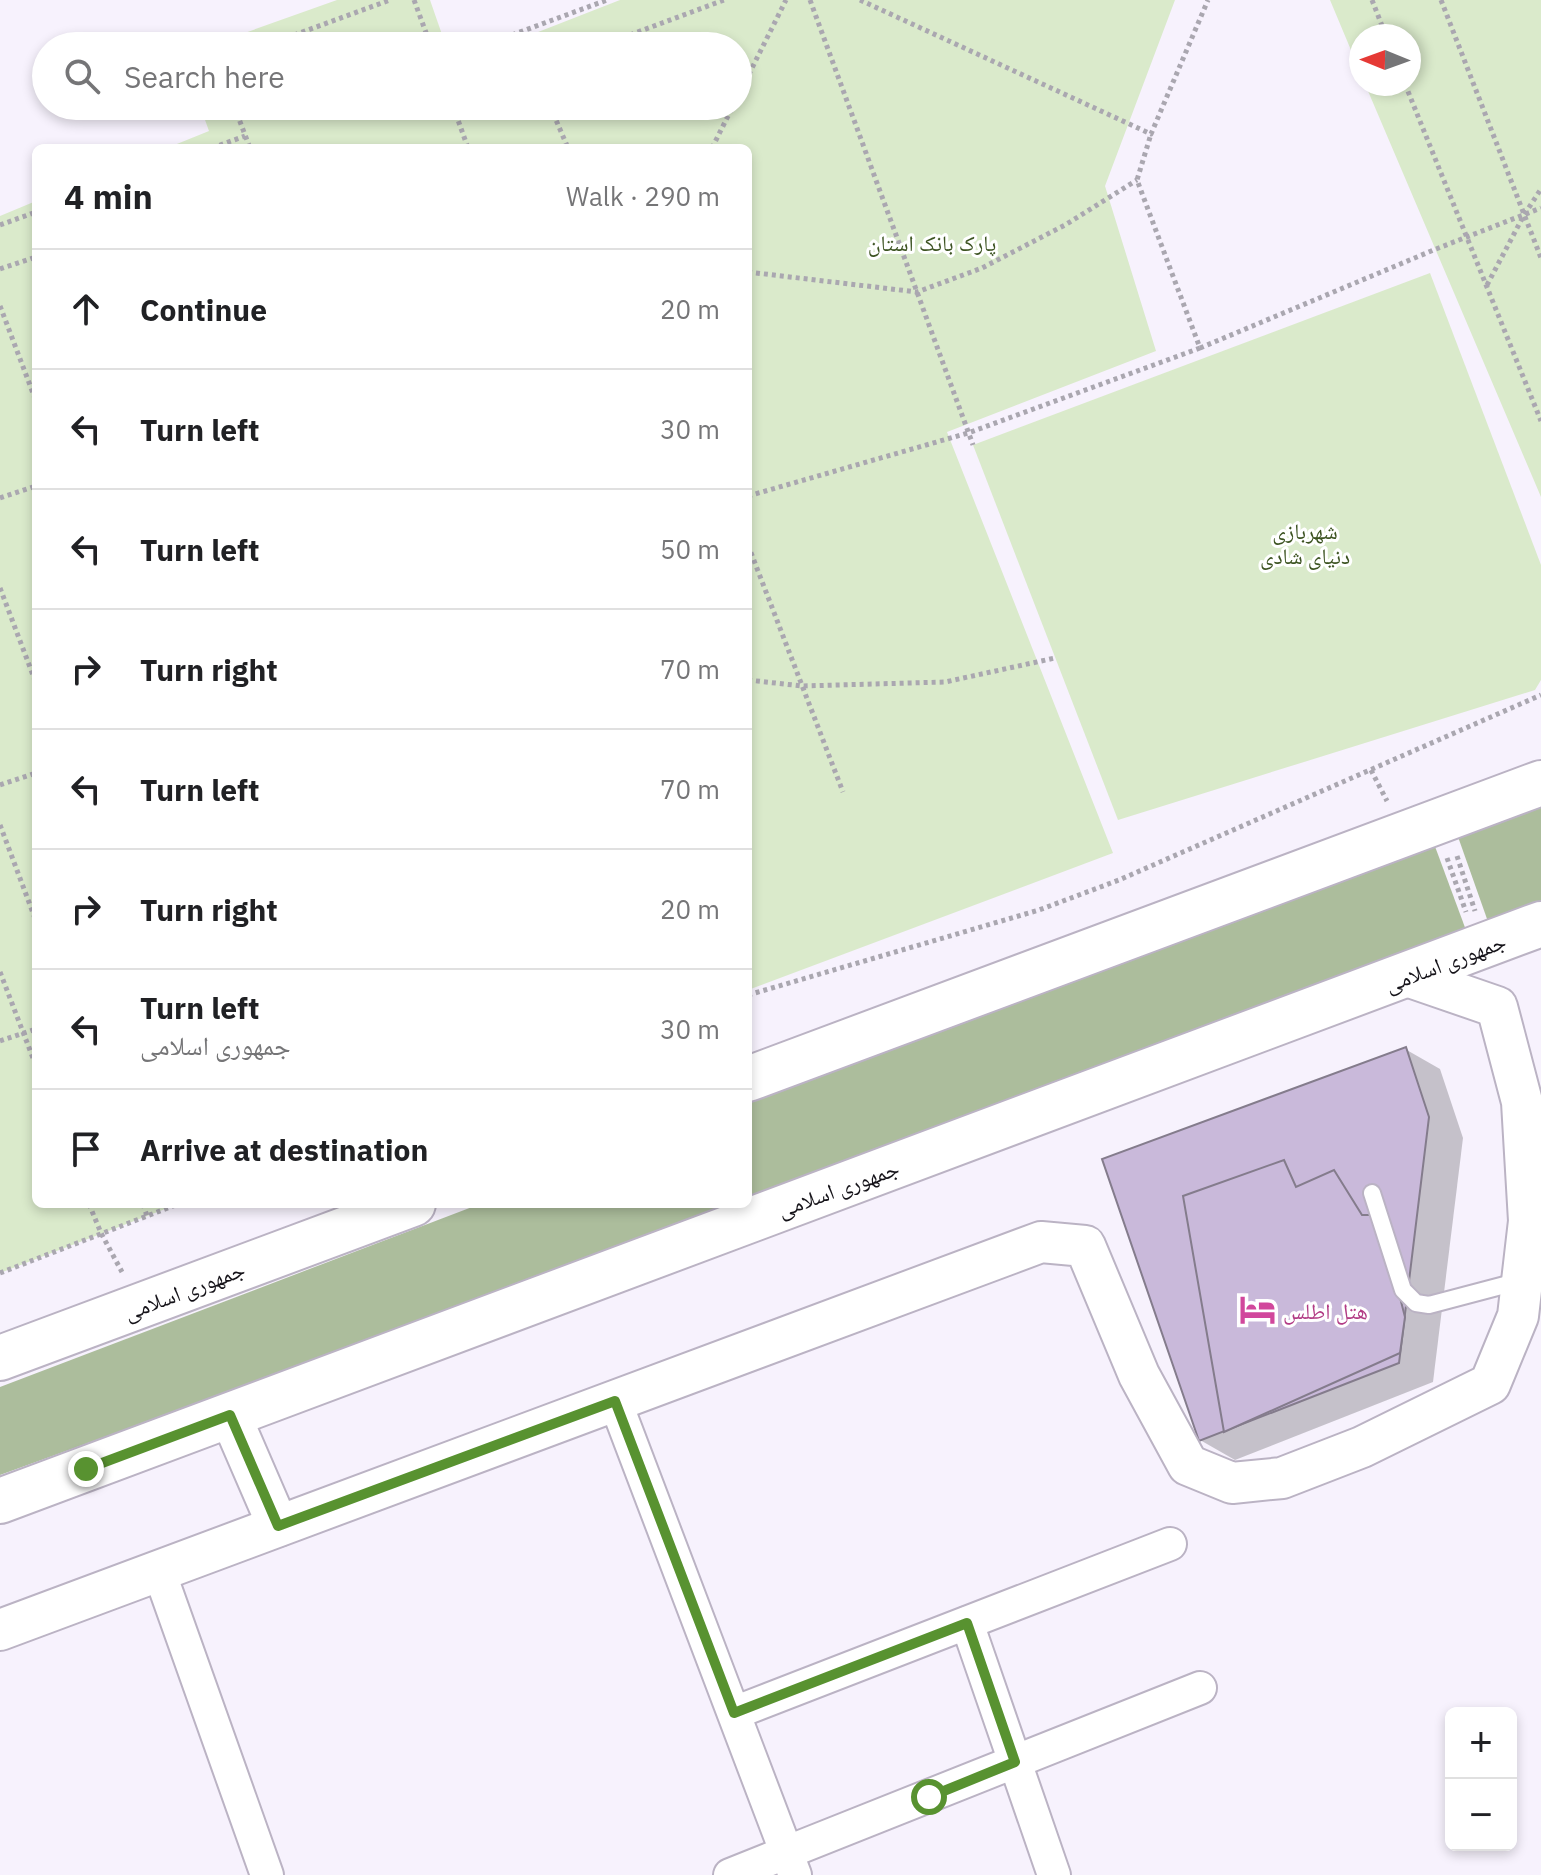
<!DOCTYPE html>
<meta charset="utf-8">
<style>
body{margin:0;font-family:"IBM Plex Sans","Noto Naskh Arabic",sans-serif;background:#f6f6f6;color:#202124}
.controls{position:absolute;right:24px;bottom:24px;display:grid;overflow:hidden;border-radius:12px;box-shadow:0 4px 12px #0003}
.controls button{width:72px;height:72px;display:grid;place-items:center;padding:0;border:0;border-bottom:2px solid #e0e0e0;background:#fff;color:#202124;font:40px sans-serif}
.compass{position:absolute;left:1349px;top:24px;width:72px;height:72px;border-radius:50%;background:#fff;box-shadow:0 4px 12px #0003;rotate:271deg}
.stop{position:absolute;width:24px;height:24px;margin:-18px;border:6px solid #589230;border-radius:50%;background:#fff}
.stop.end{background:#589230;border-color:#fff;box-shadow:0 2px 8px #0008}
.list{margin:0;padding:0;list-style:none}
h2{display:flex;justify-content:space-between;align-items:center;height:104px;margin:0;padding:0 32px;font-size:34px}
h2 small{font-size:26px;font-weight:400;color:#757577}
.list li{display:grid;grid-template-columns:52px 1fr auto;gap:24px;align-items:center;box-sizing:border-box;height:120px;padding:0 32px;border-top:2px solid #e0e0e0}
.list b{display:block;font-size:30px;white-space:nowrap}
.list p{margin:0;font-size:26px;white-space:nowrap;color:#757577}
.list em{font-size:26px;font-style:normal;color:#757577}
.icon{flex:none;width:44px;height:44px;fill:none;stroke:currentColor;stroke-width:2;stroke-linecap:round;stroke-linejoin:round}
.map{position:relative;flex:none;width:1541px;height:1875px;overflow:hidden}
.search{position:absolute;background:#fff;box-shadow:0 4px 12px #0003;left:32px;top:32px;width:720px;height:88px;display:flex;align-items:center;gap:20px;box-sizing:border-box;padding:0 28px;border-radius:44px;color:#757577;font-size:30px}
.panel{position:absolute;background:#fff;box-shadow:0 4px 12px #0003;left:32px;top:144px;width:720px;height:1064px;border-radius:12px}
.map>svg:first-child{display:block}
.green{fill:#daeacb}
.forest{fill:#acbd9c}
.shadow{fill:#0003}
.building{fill:#c9b9da;stroke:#847c8c;stroke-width:2}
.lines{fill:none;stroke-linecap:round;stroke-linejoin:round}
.service-casing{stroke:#bbb3c4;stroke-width:20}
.minor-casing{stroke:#bbb3c4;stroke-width:36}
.tertiary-casing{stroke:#bbb3c4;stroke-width:44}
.secondary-casing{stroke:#bbb3c4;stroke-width:48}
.path{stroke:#aaa7b0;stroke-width:5;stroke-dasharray:4 4;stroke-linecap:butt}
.service{stroke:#fff;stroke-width:16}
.minor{stroke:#fff;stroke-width:32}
.tertiary{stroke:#fff;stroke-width:40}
.secondary{stroke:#fff;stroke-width:44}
.route{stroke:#589230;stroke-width:10}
.labels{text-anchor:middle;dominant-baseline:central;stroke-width:6;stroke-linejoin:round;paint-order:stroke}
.park-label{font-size:22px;fill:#3c5321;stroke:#fff}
.street-label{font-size:22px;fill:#151319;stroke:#fff}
.hotel-label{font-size:22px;fill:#b23c85;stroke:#fff;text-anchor:start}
</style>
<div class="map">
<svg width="1541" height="1875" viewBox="0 0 1541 1875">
<rect width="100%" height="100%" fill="#f7f2fd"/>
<!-- green -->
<g class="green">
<path d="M337,0H430L446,46H208Z"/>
<path d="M620,0H1175L1105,186L1156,351L947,432L1113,853L748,990V148H167L209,131L200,106H738V46H502Z"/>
<path d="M1330,0H1541V497L1365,84H1409V36H1361V74Z"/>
<path d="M36,201V1204H178L0,1273V216Z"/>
<path d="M1430,273L1541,565V680L1535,690L1118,820L973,445Z"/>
</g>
<!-- forest -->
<g class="forest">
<path d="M1541,804V913L1492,933L1457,834Z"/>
<path d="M1433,841L1470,941L748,1203V1102Z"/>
<path d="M480,1204H745L0,1475V1387Z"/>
</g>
<!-- shadow -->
<path class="shadow" d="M1405,1049L1440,1069L1463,1138L1433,1382L1235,1460L1200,1440Z"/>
<!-- building -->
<g class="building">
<path d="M1406,1047L1429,1117L1399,1363L1199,1441L1102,1159Z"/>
<path d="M1284,1160L1296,1187L1334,1170L1362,1215H1379L1405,1317L1400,1353L1224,1432L1183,1196Z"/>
</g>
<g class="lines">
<defs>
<path id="service" d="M1372,1193L1403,1290L1416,1303L1429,1305L1520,1281"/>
<g id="minor">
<path d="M615,1401L795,1875"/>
<path d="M159,1571L267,1875"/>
<path d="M967,1623L1054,1875"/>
<path d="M734,1713L1170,1544"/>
<path d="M730,1875L1200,1688"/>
</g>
<g id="tertiary">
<path d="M230,1415L278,1526"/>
<path d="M0,1630L1041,1242L1085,1246L1139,1375L1188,1465L1232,1483L1282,1478L1362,1447L1490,1384L1518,1316L1529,1221L1522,1102L1497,1007L1407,976"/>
</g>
<g id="secondary">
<path d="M748,1079L1541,783"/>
<path d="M0,1358L413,1204"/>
<path d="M0,1501L1541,924"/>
</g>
</defs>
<!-- service casing -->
<use href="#service" class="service-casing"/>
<!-- minor casing -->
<use href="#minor" class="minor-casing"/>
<!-- tertiary casing -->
<use href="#tertiary" class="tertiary-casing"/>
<!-- secondary casing -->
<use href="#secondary" class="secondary-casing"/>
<!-- path -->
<g class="path">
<path d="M414,0L431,46"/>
<path d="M810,0L973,445"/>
<path d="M860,0L1151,134L1208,0"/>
<path d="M1372,0L1386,36"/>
<path d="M1441,0L1541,258"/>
<path d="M519,32L523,46"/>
<path d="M264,46L390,0"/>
<path d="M482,46L607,0"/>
<path d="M600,46L724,0"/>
<path d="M1405,84L1541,421"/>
<path d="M738,96L786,0"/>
<path d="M234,106L250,148"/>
<path d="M453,106L468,148"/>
<path d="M550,106L568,148"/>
<path d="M212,148L245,136"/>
<path d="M712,148L733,106"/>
<path d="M0,225L36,212"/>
<path d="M0,269L36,257"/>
<path d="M748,272L917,292L982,268L1065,225L1137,180"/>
<path d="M1487,285L1524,215L1541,189"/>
<path d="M0,306L36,401"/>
<path d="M1200,348L1436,249L1541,208"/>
<path d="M748,496L968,433L1200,348L1137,180L1151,134"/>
<path d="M0,498L36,486"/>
<path d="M748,545L843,792"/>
<path d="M0,588L36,683"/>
<path d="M748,680L802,686L945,682L1055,658"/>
<path d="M1371,770L1387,801"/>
<path d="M0,785L36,773"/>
<path d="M0,825L36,921"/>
<path d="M1457,856L1475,911"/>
<path d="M1447,858L1466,912"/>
<path d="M0,972L36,1066"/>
<path d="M748,995L1039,910L1119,880L1541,695"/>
<path d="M0,1041L36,1029"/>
<path d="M89,1204L101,1233L122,1272"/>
<path d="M143,1204L147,1216"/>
<path d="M0,1273L178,1204"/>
</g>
<!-- service -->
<use href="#service" class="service"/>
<!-- minor -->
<use href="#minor" class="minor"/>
<!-- tertiary -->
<use href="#tertiary" class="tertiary"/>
<!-- secondary -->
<use href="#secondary" class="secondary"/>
</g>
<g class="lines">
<!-- route -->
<path class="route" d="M86,1469L230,1415L278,1526L615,1401L734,1713L967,1623L1015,1762L929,1797"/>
</g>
<!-- icons -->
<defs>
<symbol id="hotel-bare" viewBox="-9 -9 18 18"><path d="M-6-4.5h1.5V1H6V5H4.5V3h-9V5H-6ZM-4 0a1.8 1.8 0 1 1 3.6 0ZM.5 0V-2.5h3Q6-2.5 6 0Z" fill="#d1479c" stroke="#fff" stroke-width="2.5" paint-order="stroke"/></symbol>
</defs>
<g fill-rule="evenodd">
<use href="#hotel-bare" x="1232" y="1284" width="51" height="51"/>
</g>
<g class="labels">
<!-- park labels -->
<g class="park-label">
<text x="932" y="242">پارک بانک استان</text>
<text x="1305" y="530">شهربازی<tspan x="1305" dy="25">دنیای شادی</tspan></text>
</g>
<!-- street labels -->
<g class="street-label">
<text transform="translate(1445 962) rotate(-21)">جمهوری اسلامی</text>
<text transform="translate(838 1188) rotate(-20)">جمهوری اسلامی</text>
<text transform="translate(184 1290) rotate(-21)">جمهوری اسلامی</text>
</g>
<!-- hotel labels -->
<g class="hotel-label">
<text x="1283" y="1310">هتل اطلس</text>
</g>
</g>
</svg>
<div class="controls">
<button>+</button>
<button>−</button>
</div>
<svg class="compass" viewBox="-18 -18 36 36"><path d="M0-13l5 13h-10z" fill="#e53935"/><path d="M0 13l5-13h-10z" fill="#757577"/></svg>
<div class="stop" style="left:929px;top:1797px"></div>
<div class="stop end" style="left:86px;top:1469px"></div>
<div class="search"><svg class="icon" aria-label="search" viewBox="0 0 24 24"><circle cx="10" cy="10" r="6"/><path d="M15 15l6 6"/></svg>Search here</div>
<section class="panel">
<h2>4 min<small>Walk · 290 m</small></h2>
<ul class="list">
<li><svg class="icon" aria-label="ahead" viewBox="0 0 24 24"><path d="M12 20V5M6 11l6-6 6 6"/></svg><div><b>Continue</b></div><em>20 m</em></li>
<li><svg class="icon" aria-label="left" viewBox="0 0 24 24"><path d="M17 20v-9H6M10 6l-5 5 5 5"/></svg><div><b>Turn left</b></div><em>30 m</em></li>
<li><svg class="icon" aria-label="left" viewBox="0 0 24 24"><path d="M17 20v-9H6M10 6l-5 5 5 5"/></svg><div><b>Turn left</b></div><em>50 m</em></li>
<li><svg class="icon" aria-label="right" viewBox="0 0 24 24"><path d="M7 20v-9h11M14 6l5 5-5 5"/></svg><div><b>Turn right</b></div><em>70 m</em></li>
<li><svg class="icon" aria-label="left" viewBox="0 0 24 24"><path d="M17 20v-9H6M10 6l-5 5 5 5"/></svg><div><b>Turn left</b></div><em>70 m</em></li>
<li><svg class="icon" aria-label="right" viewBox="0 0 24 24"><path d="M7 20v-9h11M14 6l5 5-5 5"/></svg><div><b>Turn right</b></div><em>20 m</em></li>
<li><svg class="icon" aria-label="left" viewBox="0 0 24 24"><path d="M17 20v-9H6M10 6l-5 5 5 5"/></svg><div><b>Turn left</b><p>جمهوری اسلامی</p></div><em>30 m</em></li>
<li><svg class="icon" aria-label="arrive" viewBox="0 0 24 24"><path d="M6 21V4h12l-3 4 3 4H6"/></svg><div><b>Arrive at destination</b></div></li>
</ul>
</section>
</div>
